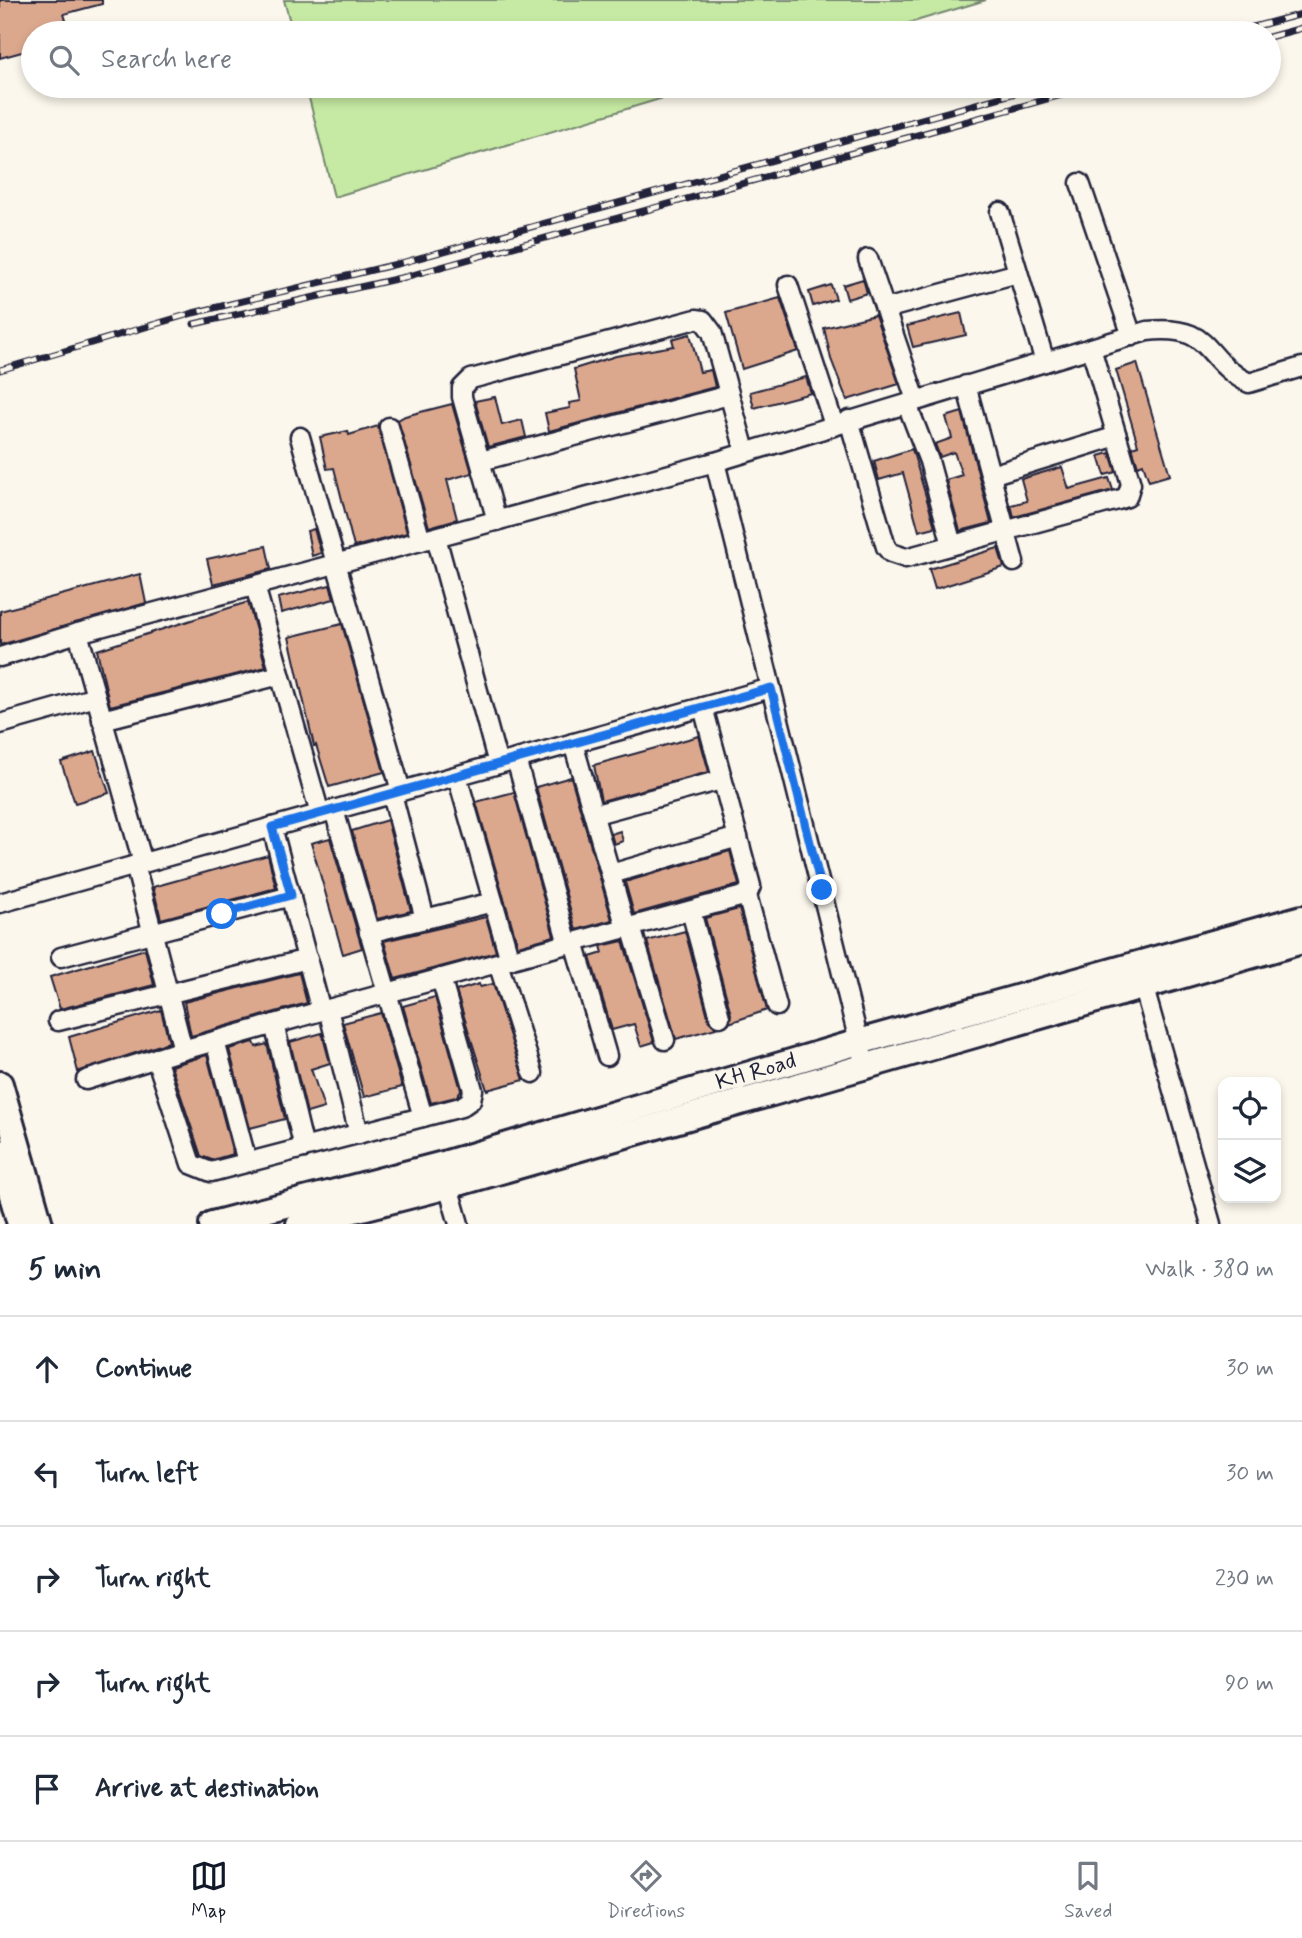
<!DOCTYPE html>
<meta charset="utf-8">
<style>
body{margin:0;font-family:Mynerve,sans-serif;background:#f2f2f3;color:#1f2937}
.controls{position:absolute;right:21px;bottom:21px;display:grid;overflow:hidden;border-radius:14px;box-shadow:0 4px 10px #0003}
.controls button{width:63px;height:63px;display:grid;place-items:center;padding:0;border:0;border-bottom:2px solid #e0e1e3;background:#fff;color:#1f2937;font:35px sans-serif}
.stop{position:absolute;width:21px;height:21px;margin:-16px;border:5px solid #1a73e8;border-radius:50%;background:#fff}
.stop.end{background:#1a73e8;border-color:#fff;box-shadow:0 2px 7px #0008}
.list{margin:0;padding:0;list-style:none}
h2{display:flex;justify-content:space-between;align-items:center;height:91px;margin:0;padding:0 28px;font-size:30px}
h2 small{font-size:23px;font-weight:400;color:#747a83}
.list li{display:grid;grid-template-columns:46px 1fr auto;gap:21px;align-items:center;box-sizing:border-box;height:105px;padding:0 28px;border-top:2px solid #e0e1e3}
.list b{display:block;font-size:26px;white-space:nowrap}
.list em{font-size:23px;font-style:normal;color:#747a83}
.icon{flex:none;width:38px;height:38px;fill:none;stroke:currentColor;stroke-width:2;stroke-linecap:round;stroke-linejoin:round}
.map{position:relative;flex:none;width:1302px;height:1224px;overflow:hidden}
.search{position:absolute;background:#fff;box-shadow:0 4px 10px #0003;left:21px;right:21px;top:21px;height:77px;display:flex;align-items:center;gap:18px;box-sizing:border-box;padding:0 24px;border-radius:38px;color:#747a83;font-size:26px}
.sheet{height:616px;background:#fff}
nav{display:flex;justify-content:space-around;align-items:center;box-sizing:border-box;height:98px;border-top:2px solid #e0e1e3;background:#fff;font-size:19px;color:#747a83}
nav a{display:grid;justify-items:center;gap:4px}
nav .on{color:#111827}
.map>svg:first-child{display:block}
.green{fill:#c6eaa3;stroke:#74866f;stroke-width:2}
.building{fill:#dba88e;stroke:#22223b;stroke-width:2}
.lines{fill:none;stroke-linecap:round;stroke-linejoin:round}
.street-casing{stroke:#22223b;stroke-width:23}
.secondary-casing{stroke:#22223b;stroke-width:30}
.street{stroke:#fbf7ec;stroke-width:18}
.secondary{stroke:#fbf7ec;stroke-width:24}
.rail-casing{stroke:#22223b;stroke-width:7}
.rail{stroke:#fbf7ec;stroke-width:4.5;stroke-dasharray:13;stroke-linecap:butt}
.route{stroke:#1a73e8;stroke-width:9}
.labels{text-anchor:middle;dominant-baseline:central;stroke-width:7;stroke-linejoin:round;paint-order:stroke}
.street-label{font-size:23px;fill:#22223b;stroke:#fbf7ec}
</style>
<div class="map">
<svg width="1302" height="1224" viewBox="0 0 1302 1224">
<rect width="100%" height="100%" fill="#fbf7ec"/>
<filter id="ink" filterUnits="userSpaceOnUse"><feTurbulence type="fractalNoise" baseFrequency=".0143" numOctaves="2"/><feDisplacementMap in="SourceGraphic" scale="14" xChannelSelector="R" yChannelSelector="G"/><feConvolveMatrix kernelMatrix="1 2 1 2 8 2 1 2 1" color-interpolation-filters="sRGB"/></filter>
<g filter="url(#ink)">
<!-- green -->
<g class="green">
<path d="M284,0H986L876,33H293Z"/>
<path d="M306,86H703L334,197Z"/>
</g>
<!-- building -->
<g class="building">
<path d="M0,0H102V4L64,14L70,33H33V49L0,58Z"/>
<path d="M863,279L867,293L847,299L843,285Z"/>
<path d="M831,285L836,299L813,306L809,292Z"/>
<path d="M780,298L798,351L742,369L726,313Z"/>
<path d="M961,313L966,335L913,347L907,326Z"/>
<path d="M875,315L899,384L847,400L831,359L824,328Z"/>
<path d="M690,334L700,372L711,370L715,387L549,431L545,413L570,408L569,403L581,401L574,369L616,356L674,346L672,339Z"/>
<path d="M1137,363L1170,475L1149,481L1143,464L1138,466L1132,447L1138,445L1116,370Z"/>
<path d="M806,377L811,393L754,408L750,392Z"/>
<path d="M495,397L502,425L522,420L526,437L488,447L475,401Z"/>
<path d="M452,404L472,473L447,480L457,519L429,527L398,420L405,416Z"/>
<path d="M962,412L991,523L960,531L946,480L962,475L954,452L940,457L935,444L952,438L946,417Z"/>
<path d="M378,426L407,533L354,547L334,468L327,469L320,437L348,431L349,435Z"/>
<path d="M912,449L935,527L919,531L903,473L879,480L874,461Z"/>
<path d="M1110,453L1116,472L1105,475L1099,456Z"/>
<path d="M1062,467L1069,489L1109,478L1113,490L1014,517L1011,505L1027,501L1021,479Z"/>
<path d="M314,529L321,553L312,556L307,531Z"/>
<path d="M266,546L271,569L213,584L207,559Z"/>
<path d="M998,548L1004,567L935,589L929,569Z"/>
<path d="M140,574L146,603L0,645V611Z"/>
<path d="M330,585L334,599L281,613L278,598Z"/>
<path d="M248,602L266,667L110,706L97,650Z"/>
<path d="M342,624L384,772L329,787L316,745L314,746L289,637Z"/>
<path d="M699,736L709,772L601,801L594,765Z"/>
<path d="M95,751L109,793L75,803L61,762Z"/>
<path d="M571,777L612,920L576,930L536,787Z"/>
<path d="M514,792L554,936L518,946L476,802Z"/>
<path d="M387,820L411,911L377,919L352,831Z"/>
<path d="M620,831L623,841L614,844L611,834Z"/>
<path d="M330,838L362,948L343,954L311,843Z"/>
<path d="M730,851L739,885L634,914L625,882Z"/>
<path d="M268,855L276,888L161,919L153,887Z"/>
<path d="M739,909L767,1010L729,1023L731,1014L705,918Z"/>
<path d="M486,917L496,952L395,979L384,941Z"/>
<path d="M685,931L709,1020L716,1028L676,1039L647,941Z"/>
<path d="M623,941L654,1042L641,1046L634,1024L612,1030L590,957L603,953L601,946Z"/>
<path d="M145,949L154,985L60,1009L50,977Z"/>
<path d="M299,973L307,1003L191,1036L184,1002Z"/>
<path d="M479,984L480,987L493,984L524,1080L487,1090L456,991Z"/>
<path d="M435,997L461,1090L456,1097L431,1103L403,1006Z"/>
<path d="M161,1010L169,1042L78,1072L69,1037Z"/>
<path d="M381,1013L402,1087L364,1097L343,1023Z"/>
<path d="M322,1033L330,1063L311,1069L324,1108L307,1113L290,1042Z"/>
<path d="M254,1042L256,1047L267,1044L285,1119L250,1128L229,1049Z"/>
<path d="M207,1055L233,1154L212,1160L201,1156L171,1066Z"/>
</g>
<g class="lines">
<defs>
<g id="street">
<path d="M1080,183L1132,336"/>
<path d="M1000,212L1045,362"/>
<path d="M868,259L916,400"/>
<path d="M788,285L834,425"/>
<path d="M885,309L1018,273"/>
<path d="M966,385L1014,562"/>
<path d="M907,404L929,461L952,545"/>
<path d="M849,420L886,547L891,553L906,558L1118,500L1127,497L1131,484L1091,348"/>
<path d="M389,427L421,541"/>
<path d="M300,437L401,791"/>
<path d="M481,461L729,395"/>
<path d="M991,475L1117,436"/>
<path d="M497,521L462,397V388L471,379L696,319L703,320L712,332L745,451"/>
<path d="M436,537L498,764"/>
<path d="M255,586L320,814"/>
<path d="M78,633L715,462"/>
<path d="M0,657L78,633L143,863"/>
<path d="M703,707L751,886L747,895"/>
<path d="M102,720L280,675"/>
<path d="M0,724L96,697"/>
<path d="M573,743L626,928"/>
<path d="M516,759L568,944"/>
<path d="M457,776L510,960"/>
<path d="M392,794L425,919"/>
<path d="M334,810L423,1117"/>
<path d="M596,814L721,780"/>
<path d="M135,865L183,1050L321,1011L272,827"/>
<path d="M611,874L738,837"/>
<path d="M0,903L771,688"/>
<path d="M691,911L720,1017"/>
<path d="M631,927L665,1040"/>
<path d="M369,933L493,902"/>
<path d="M574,942L607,1056"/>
<path d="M61,957L291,896"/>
<path d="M498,963L533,1073"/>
<path d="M1141,978L1211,1224"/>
<path d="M328,1009L359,1134"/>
<path d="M321,1011L747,895L777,1006"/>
<path d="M58,1021L308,959"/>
<path d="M274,1024L304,1148"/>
<path d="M215,1041L247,1162"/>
<path d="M156,1058L191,1164L211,1172L461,1107L471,1100L473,1090L441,978"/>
<path d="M865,1066L715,462L1147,331C1216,324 1200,359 1249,383L1302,367"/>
<path d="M86,1080L183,1050"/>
<path d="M448,1186L459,1224"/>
</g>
<g id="secondary">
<path d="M0,1084L40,1224"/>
<path d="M0,1152L20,1224"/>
<path id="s1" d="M212,1224L447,1163L859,1042L1302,918"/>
<path d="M299,1224L448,1186L1302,941"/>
</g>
</defs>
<!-- street casing -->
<use href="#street" class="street-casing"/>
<!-- secondary casing -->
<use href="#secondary" class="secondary-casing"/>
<!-- street -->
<use href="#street" class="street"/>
<!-- secondary -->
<use href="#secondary" class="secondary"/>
<defs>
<g id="rail">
<path d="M1231,33L1302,14"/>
<path d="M1269,37L1302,28"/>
<path d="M194,324L405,277L1094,86"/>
<path d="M0,370L193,313L401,263L1041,86"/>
</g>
</defs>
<!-- rail casing -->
<use href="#rail" class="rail-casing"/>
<!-- rail -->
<use href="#rail" class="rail"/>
</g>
</g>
<g class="lines" filter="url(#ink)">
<!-- route -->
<path class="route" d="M222,914L291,895L272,827L771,688L822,890"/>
</g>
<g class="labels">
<!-- street labels -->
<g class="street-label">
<text stroke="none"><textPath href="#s1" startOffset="565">KH Road</textPath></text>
</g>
</g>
</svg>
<div class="controls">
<button><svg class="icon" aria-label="locate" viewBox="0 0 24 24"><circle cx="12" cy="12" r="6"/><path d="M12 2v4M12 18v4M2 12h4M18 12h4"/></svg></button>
<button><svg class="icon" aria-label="layers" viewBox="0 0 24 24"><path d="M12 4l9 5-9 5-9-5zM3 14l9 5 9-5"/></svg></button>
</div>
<div class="stop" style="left:222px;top:914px"></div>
<div class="stop end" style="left:822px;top:890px"></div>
<div class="search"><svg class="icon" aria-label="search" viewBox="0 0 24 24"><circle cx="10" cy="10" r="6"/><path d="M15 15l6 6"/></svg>Search here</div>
</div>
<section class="sheet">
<h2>5 min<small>Walk · 380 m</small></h2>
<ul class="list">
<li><svg class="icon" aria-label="ahead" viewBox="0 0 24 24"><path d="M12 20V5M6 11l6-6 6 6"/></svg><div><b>Continue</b></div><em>30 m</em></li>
<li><svg class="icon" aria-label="left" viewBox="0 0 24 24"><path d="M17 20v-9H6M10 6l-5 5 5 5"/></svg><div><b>Turn left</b></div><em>30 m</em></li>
<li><svg class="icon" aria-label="right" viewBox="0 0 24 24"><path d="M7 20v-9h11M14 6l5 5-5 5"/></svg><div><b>Turn right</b></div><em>230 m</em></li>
<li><svg class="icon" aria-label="right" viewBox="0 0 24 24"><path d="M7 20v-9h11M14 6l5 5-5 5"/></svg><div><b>Turn right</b></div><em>90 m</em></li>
<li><svg class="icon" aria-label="arrive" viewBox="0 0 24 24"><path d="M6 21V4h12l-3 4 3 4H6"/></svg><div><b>Arrive at destination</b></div></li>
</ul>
</section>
<nav>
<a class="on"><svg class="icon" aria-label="map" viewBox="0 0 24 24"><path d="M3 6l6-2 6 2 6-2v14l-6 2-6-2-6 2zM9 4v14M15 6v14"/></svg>Map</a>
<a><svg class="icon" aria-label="directions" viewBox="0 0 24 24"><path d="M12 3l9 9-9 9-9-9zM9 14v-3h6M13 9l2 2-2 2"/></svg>Directions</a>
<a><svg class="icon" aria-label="saved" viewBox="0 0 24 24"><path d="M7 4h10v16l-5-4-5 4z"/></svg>Saved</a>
</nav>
